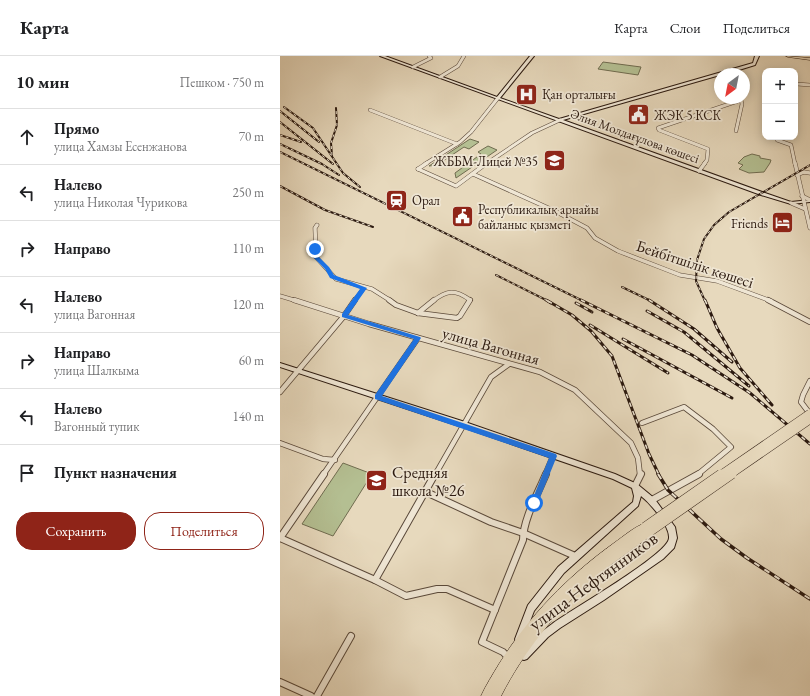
<!DOCTYPE html>
<html lang="ru">
<meta charset="utf-8">
<style>
body{margin:0;font-family:"EB Garamond",serif;background:#f6f6f6;color:#202124}
.controls{position:absolute;right:12px;top:12px;display:grid;overflow:hidden;border-radius:8px;box-shadow:0 2px 10px #0003}
.controls button{width:36px;height:36px;display:grid;place-items:center;padding:0;border:0;border-bottom:1px solid #e0e0e0;background:#fff;color:#202124;font:20px sans-serif}
.compass{position:absolute;left:434px;top:12px;width:36px;height:36px;border-radius:50%;background:#fff;box-shadow:0 2px 10px #0003;rotate:212deg}
.stop{position:absolute;width:12px;height:12px;margin:-9px;border:3px solid #1a73e8;border-radius:50%;background:#fff}
.stop.end{background:#1a73e8;border-color:#fff;box-shadow:0 1px 4px #0008}
.list{margin:0;padding:0;list-style:none}
h2{display:flex;justify-content:space-between;align-items:center;height:52px;margin:0;padding:0 16px;font-size:17px}
h2 small{font-size:13px;font-weight:400;color:#757577}
.list li{display:grid;grid-template-columns:26px 1fr auto;gap:12px;align-items:center;box-sizing:border-box;height:56px;padding:0 16px;border-top:1px solid #e0e0e0}
.list b{display:block;font-size:15px;white-space:nowrap}
.list p{margin:0;font-size:13px;white-space:nowrap;color:#757577}
.list em{font-size:13px;font-style:normal;color:#757577}
.actions{display:flex;gap:8px;padding:12px 16px}
.actions a{flex:1;padding:9px 0;border:1px solid #8f2418;border-radius:16px;text-align:center;font-size:14px;color:#8f2418}
.actions .main{background:#8f2418;color:#fff}
.icon{flex:none;width:22px;height:22px;fill:none;stroke:currentColor;stroke-width:2;stroke-linecap:round;stroke-linejoin:round}
.map{position:relative;flex:none;width:530px;height:640px;overflow:hidden}
header{display:flex;align-items:center;gap:24px;box-sizing:border-box;height:56px;padding:0 20px;background:#fff;border-bottom:1px solid #e0e0e0}
header strong{font-size:19px}
nav{display:flex;gap:22px;margin-inline-start:auto;font-size:14px}
main{display:flex}
aside{flex:1;background:#fff}
.map>svg:first-child{display:block}
.green{fill:#b4bf92;stroke:#706c50}
.lines{fill:none;stroke-linecap:round;stroke-linejoin:round}
.street-far3-casing{stroke:#5a493a;stroke-width:4}
.street-far2-casing{stroke:#5a493a;stroke-width:4.5}
.street-far1-casing{stroke:#5a493a;stroke-width:6}
.street-casing{stroke:#5a493a;stroke-width:8}
.secondary-casing{stroke:#2b190f;stroke-width:2}
.primary-casing{stroke:#2b190f;stroke-width:1}
.street-far3{stroke:#efe6d4;stroke-width:3}
.street-far2{stroke:#efe6d4;stroke-width:3.5}
.street-far1{stroke:#efe6d4;stroke-width:4.5}
.street{stroke:#efe6d4;stroke-width:6}
.secondary{fill:#efe6d4;fill-rule:evenodd}
.primary{fill:#e7d9bd;fill-rule:evenodd}
.rail-far2-casing{stroke:#2b190f;stroke-width:2}
.rail-far1-casing{stroke:#2b190f;stroke-width:3}
.rail-casing{stroke:#2b190f;stroke-width:3.5}
.rail-far2{stroke:#efe6d4;stroke-width:1;stroke-dasharray:3;stroke-linecap:butt}
.rail-far1{stroke:#efe6d4;stroke-width:1.5;stroke-dasharray:4.5;stroke-linecap:butt}
.rail{stroke:#efe6d4;stroke-width:2;stroke-dasharray:6;stroke-linecap:butt}
.primary-bridge-far1-casing{stroke:#2b190f;stroke-width:8;stroke-linecap:butt}
.primary-bridge-casing{stroke:#2b190f;stroke-width:10;stroke-linecap:butt}
.primary-bridge-far1{stroke:#e7d9bd;stroke-width:7}
.primary-bridge{stroke:#e7d9bd;stroke-width:9}
.route{fill:#1a73e8}
.labels{text-anchor:middle;dominant-baseline:central;stroke-width:3.5;stroke-linejoin:round;paint-order:stroke}
.far-poi-label{font-size:13px;fill:#2b190f;stroke:#efe6d4;text-anchor:start}
.far-street-label{font-size:13px;fill:#2b190f;stroke:#efe6d4}
.street-label{font-size:16px;fill:#2b190f;stroke:#efe6d4}
.poi-label{font-size:16px;fill:#2b190f;stroke:#efe6d4;text-anchor:start}
.near-street-label{font-size:19px;fill:#2b190f;stroke:#efe6d4}
</style>
<header>
<strong>Карта</strong>
<nav><a>Карта</a><a>Слои</a><a>Поделиться</a></nav>
</header>
<main>
<aside>
<h2>10 мин<small>Пешком · 750 m</small></h2>
<ul class="list">
<li><svg class="icon" aria-label="ahead" viewBox="0 0 24 24"><path d="M12 20V5M6 11l6-6 6 6"/></svg><div><b>Прямо</b><p>улица Хамзы Есенжанова</p></div><em>70 m</em></li>
<li><svg class="icon" aria-label="left" viewBox="0 0 24 24"><path d="M17 20v-9H6M10 6l-5 5 5 5"/></svg><div><b>Налево</b><p>улица Николая Чурикова</p></div><em>250 m</em></li>
<li><svg class="icon" aria-label="right" viewBox="0 0 24 24"><path d="M7 20v-9h11M14 6l5 5-5 5"/></svg><div><b>Направо</b></div><em>110 m</em></li>
<li><svg class="icon" aria-label="left" viewBox="0 0 24 24"><path d="M17 20v-9H6M10 6l-5 5 5 5"/></svg><div><b>Налево</b><p>улица Вагонная</p></div><em>120 m</em></li>
<li><svg class="icon" aria-label="right" viewBox="0 0 24 24"><path d="M7 20v-9h11M14 6l5 5-5 5"/></svg><div><b>Направо</b><p>улица Шалкыма</p></div><em>60 m</em></li>
<li><svg class="icon" aria-label="left" viewBox="0 0 24 24"><path d="M17 20v-9H6M10 6l-5 5 5 5"/></svg><div><b>Налево</b><p>Вагонный тупик</p></div><em>140 m</em></li>
<li><svg class="icon" aria-label="arrive" viewBox="0 0 24 24"><path d="M6 21V4h12l-3 4 3 4H6"/></svg><div><b>Пункт назначения</b></div></li>
</ul>
<div class="actions"><a class="main">Сохранить</a><a>Поделиться</a></div>
</aside>
<div class="map">
<svg width="530" height="640" viewBox="0 0 530 640">
<rect width="100%" height="100%" fill="#e7d9bd"/>
<filter id="stains"><feTurbulence type="fractalNoise" baseFrequency=".005" numOctaves="4"/><feColorMatrix values="0 0 0 0 .2 0 0 0 0 .09 0 0 0 0 .02 0 0 0 .5 -.17"/></filter>
<radialGradient id="worn" r=".72"><stop offset=".6" stop-color="#630" stop-opacity="0"/><stop offset="1" stop-color="#630" stop-opacity=".3"/></radialGradient>
<!-- green -->
<g class="green">
<path d="M323,6L361,11L358,19L318,13Z"/>
<path d="M190,83L199,86L189,93L184,91L157,109L149,110Z"/>
<path d="M208,90L217,94L176,122L175,117L201,98L198,96Z"/>
<path d="M472,98L480,100V102L491,104L490,107L484,116L469,117L459,113L463,109L458,107L464,101Z"/>
<path d="M63,407L92,418L53,480L22,468Z"/>
</g>
<g class="lines">
<defs>
<g id="street-far3">
<path d="M133,11L151,2L149,0"/>
<path d="M160,21L178,10L184,0"/>
<path d="M517,28L530,29"/>
<path d="M90,54L177,88"/>
<path d="M497,84L511,89L515,108"/>
<path d="M145,108L180,86L191,76L218,42"/>
<path d="M206,108L252,77L280,64"/>
<path d="M424,108L427,104L428,93L379,74L378,72L461,44L462,48L456,75"/>
</g>
<g id="street-far2">
<path d="M515,107L530,172"/>
<path d="M138,113L176,130L207,107"/>
<path d="M138,113L147,107"/>
<path d="M419,115L425,107"/>
<path d="M193,118L275,155L307,172L315,182L338,195L400,219L437,225L491,245"/>
<path d="M517,119L524,116L530,117"/>
<path d="M522,140L530,144"/>
<path d="M511,147L525,153"/>
<path d="M37,169L35,172L36,197L34,199L56,223L92,233L111,245"/>
<path d="M0,240L17,245"/>
<path d="M74,245L84,232"/>
<path d="M153,245C167,234 175,233 190,244L189,245"/>
</g>
<g id="street-far1">
<path d="M14,244L89,268L260,316L295,334L351,387L358,402L360,419"/>
<path d="M109,244L116,249L138,257"/>
<path d="M488,244L530,266"/>
<path d="M138,257L177,262L180,260L190,244"/>
<path d="M138,257L154,244"/>
<path d="M530,325L523,339L521,346L530,358"/>
<path d="M0,336L64,260L75,244"/>
<path d="M362,367L404,351L433,373L451,391L417,419"/>
<path d="M0,387L43,403L55,404"/>
<path d="M43,419L138,282"/>
<path d="M155,419L211,321L229,308"/>
<path d="M265,419L273,400"/>
</g>
<g id="street">
<path d="M355,430L361,418"/>
<path d="M146,436L211,466L243,477L295,500"/>
<path d="M372,444L419,418"/>
<path d="M0,482L44,418"/>
<path d="M0,482L95,524L126,540L157,533H167L215,554"/>
<path d="M95,524L155,418"/>
<path d="M228,601L223,596L202,586L243,484C243,464 258,437 266,418"/>
<path d="M0,626L31,640"/>
<path d="M37,640L71,580"/>
</g>
<g id="secondary">
<path d="M100,0H105L217,41L250,0H254L220,42L279,63L473,7L475,0H479L475,9L446,18H440V19L283,64L485,137L511,146L530,144V146L511,148L481,139Z"/>
<path d="M0,307L185,366L335,418L357,428L374,442L395,471L397,482L394,492L383,503L324,544L280,572L268,581L247,603L244,604L241,603L240,600L241,597C251,587 260,576 272,568C289,555 389,498 389,482C390,470 370,447 361,440L358,450L284,517L254,555L242,586L239,587L236,586L235,583L248,549L278,511L353,446L354,440L352,432L333,423L185,372L0,311Z"/>
</g>
<g id="primary">
<path d="M506,0L530,2V4L508,1Z"/>
<path d="M365,467L368,468L369,472L372,473L373,476L372,479C353,493 333,506 316,521C277,554 244,595 221,640H201C206,629 213,618 219,608C249,560 288,520 334,487C344,480 354,471 365,467Z"/>
</g>
</defs>
<!-- street-far3 casing -->
<use href="#street-far3" class="street-far3-casing"/>
<!-- street-far2 casing -->
<use href="#street-far2" class="street-far2-casing"/>
<!-- street-far1 casing -->
<use href="#street-far1" class="street-far1-casing"/>
<!-- street casing -->
<use href="#street" class="street-casing"/>
<!-- secondary casing -->
<use href="#secondary" class="secondary-casing"/>
<!-- primary casing -->
<use href="#primary" class="primary-casing"/>
<!-- street-far3 -->
<use href="#street-far3" class="street-far3"/>
<!-- street-far2 -->
<use href="#street-far2" class="street-far2"/>
<!-- street-far1 -->
<use href="#street-far1" class="street-far1"/>
<!-- street -->
<use href="#street" class="street"/>
<!-- secondary -->
<use href="#secondary" class="secondary"/>
<!-- primary -->
<use href="#primary" class="primary"/>
<defs>
<g id="rail-far2">
<path d="M4,51L33,72L63,117L80,131"/>
<path d="M0,55L39,86"/>
<path d="M0,66L53,108"/>
<path d="M0,79L21,86"/>
<path d="M0,88L42,108L59,119"/>
<path d="M0,96L303,245"/>
<path d="M52,99L51,87L57,69L56,52"/>
<path d="M0,130L45,154L93,171"/>
<path d="M216,219L268,245"/>
<path d="M342,231L371,245"/>
<path d="M425,245L416,225L417,204L424,183L434,169L449,156L530,109"/>
</g>
<g id="rail-far1">
<path d="M266,244L271,247"/>
<path d="M301,244L412,299L470,337L530,388"/>
<path d="M369,244L414,273L452,306"/>
<path d="M425,244L437,272L460,312L492,349"/>
<path d="M268,245L292,259L311,275L332,300L369,398L379,419"/>
<path d="M296,247L312,256"/>
<path d="M367,255L404,276L469,330"/>
<path d="M310,269L388,317"/>
<path d="M343,283L452,342"/>
</g>
<path id="rail" d="M378,418L388,434L441,483L467,502L530,543"/>
</defs>
<!-- rail-far2 casing -->
<use href="#rail-far2" class="rail-far2-casing"/>
<!-- rail-far1 casing -->
<use href="#rail-far1" class="rail-far1-casing"/>
<!-- rail casing -->
<use href="#rail" class="rail-casing"/>
<!-- rail-far2 -->
<use href="#rail-far2" class="rail-far2"/>
<!-- rail-far1 -->
<use href="#rail-far1" class="rail-far1"/>
<!-- rail -->
<use href="#rail" class="rail"/>
<defs>
<g id="primary-bridge-far1">
<path d="M440,419L530,357"/>
<path d="M450,419L530,364"/>
</g>
<g id="primary-bridge">
<path d="M365,471L441,418"/>
<path d="M369,476L452,418"/>
</g>
</defs>
<!-- primary-bridge-far1 casing -->
<use href="#primary-bridge-far1" class="primary-bridge-far1-casing"/>
<!-- primary-bridge casing -->
<use href="#primary-bridge" class="primary-bridge-casing"/>
<!-- primary-bridge-far1 -->
<use href="#primary-bridge-far1" class="primary-bridge-far1"/>
<!-- primary-bridge -->
<use href="#primary-bridge" class="primary-bridge"/>
</g>
<!-- route -->
<path class="route" d="M33,192H36L37,199L49,211L54,219L87,232L68,259L140,281L141,282L102,340L276,398L277,400L257,449H252L251,447L269,402L95,343V339L134,283L62,261V258L80,233L50,222L45,213L31,199Z"/>
<!-- icons -->
<defs>
<symbol id="hospital-square" viewBox="-11 -11 22 22"><rect x="-9" y="-9" width="18" height="18" rx="4" fill="#8f2418" stroke="#efe6d4"/><path d="M-5-5h3v3.5h4V-5h3V5h-3V1.5h-4V5h-3Z" fill="#fff"/></symbol>
<symbol id="civic-square" viewBox="-11 -11 22 22"><rect x="-9" y="-9" width="18" height="18" rx="4" fill="#8f2418" stroke="#efe6d4"/><path d="M-.6-6.5H3V-4.5H.6V-3L4-1V1h2V6H-6V1h2V-1L-.6-3ZM-1.2 2.5V6h2.4V2.5Z" fill="#fff"/></symbol>
<symbol id="school-square" viewBox="-11 -11 22 22"><rect x="-9" y="-9" width="18" height="18" rx="4" fill="#8f2418" stroke="#efe6d4"/><path d="M0-5L7-2L0 1L-7-2ZM-4 1L0 2.5L4 1V4Q0 6-4 4Z" fill="#fff"/></symbol>
<symbol id="station-square" viewBox="-11 -11 22 22"><rect x="-9" y="-9" width="18" height="18" rx="4" fill="#8f2418" stroke="#efe6d4"/><path d="M-3-6H3Q5-6 5-4V2Q5 4 3 4L4.5 6H3L1.5 4h-3L-3 6H-4.5L-3 4Q-5 4-5 2V-4Q-5-6-3-6ZM-3.5-4v3h7v-3ZM-3.5 1v1.5H-2V1ZM2 1v1.5H3.5V1Z" fill="#fff"/></symbol>
<symbol id="hotel-square" viewBox="-11 -11 22 22"><rect x="-9" y="-9" width="18" height="18" rx="4" fill="#8f2418" stroke="#efe6d4"/><path d="M-6-4.5h1.5V1H6V5H4.5V3h-9V5H-6ZM-4 0a1.8 1.8 0 1 1 3.6 0ZM.5 0V-2.5h3Q6-2.5 6 0Z" fill="#fff"/></symbol>
</defs>
<g fill-rule="evenodd">
<use href="#hospital-square" x="234" y="26" width="25" height="25"/>
<use href="#civic-square" x="346" y="46" width="25" height="25"/>
<use href="#school-square" x="262" y="92" width="25" height="25"/>
<use href="#station-square" x="104" y="132" width="25" height="25"/>
<use href="#civic-square" x="170" y="148" width="25" height="25"/>
<use href="#hotel-square" x="490" y="154" width="25" height="25"/>
<use href="#school-square" x="84" y="412" width="25" height="25"/>
</g>
<g class="labels">
<!-- far-poi labels -->
<g class="far-poi-label">
<text x="262" y="38">Қан орталығы</text>
<text x="374" y="59">ЖЭК 5 КСК</text>
<text x="258" y="105" text-anchor="end">ЖББМ-Лицей №35</text>
<text x="132" y="144">Орал</text>
<text x="198" y="153">Республикалық арнайы<tspan x="198" dy="15">байланыс қызметі</tspan></text>
<text x="488" y="167" text-anchor="end">Friends</text>
</g>
<!-- far-street labels -->
<g class="far-street-label">
<text transform="translate(355 80) rotate(20)">Әлия Молдағұлова көшесі</text>
</g>
<!-- street labels -->
<g class="street-label">
<text transform="translate(415 208) rotate(18)">Бейбітшілік көшесі</text>
<text transform="translate(211 290) rotate(16)">улица Вагонная</text>
</g>
<!-- poi labels -->
<g class="poi-label">
<text x="112" y="416">Средняя<tspan x="112" dy="18">школа №26</tspan></text>
</g>
<!-- near-street labels -->
<g class="near-street-label">
<text transform="translate(313 525) rotate(-36)">улица Нефтянников</text>
</g>
</g>
<rect width="100%" height="100%" filter="url(#stains)"/>
<rect width="100%" height="100%" fill="url(#worn)"/>
</svg>
<div class="controls">
<button>+</button>
<button>−</button>
</div>
<svg class="compass" viewBox="-18 -18 36 36"><path d="M0-13l5 13h-10z" fill="#e53935"/><path d="M0 13l5-13h-10z" fill="#757577"/></svg>
<div class="stop" style="left:254px;top:447px"></div>
<div class="stop end" style="left:35px;top:193px"></div>
</div>
</main>
